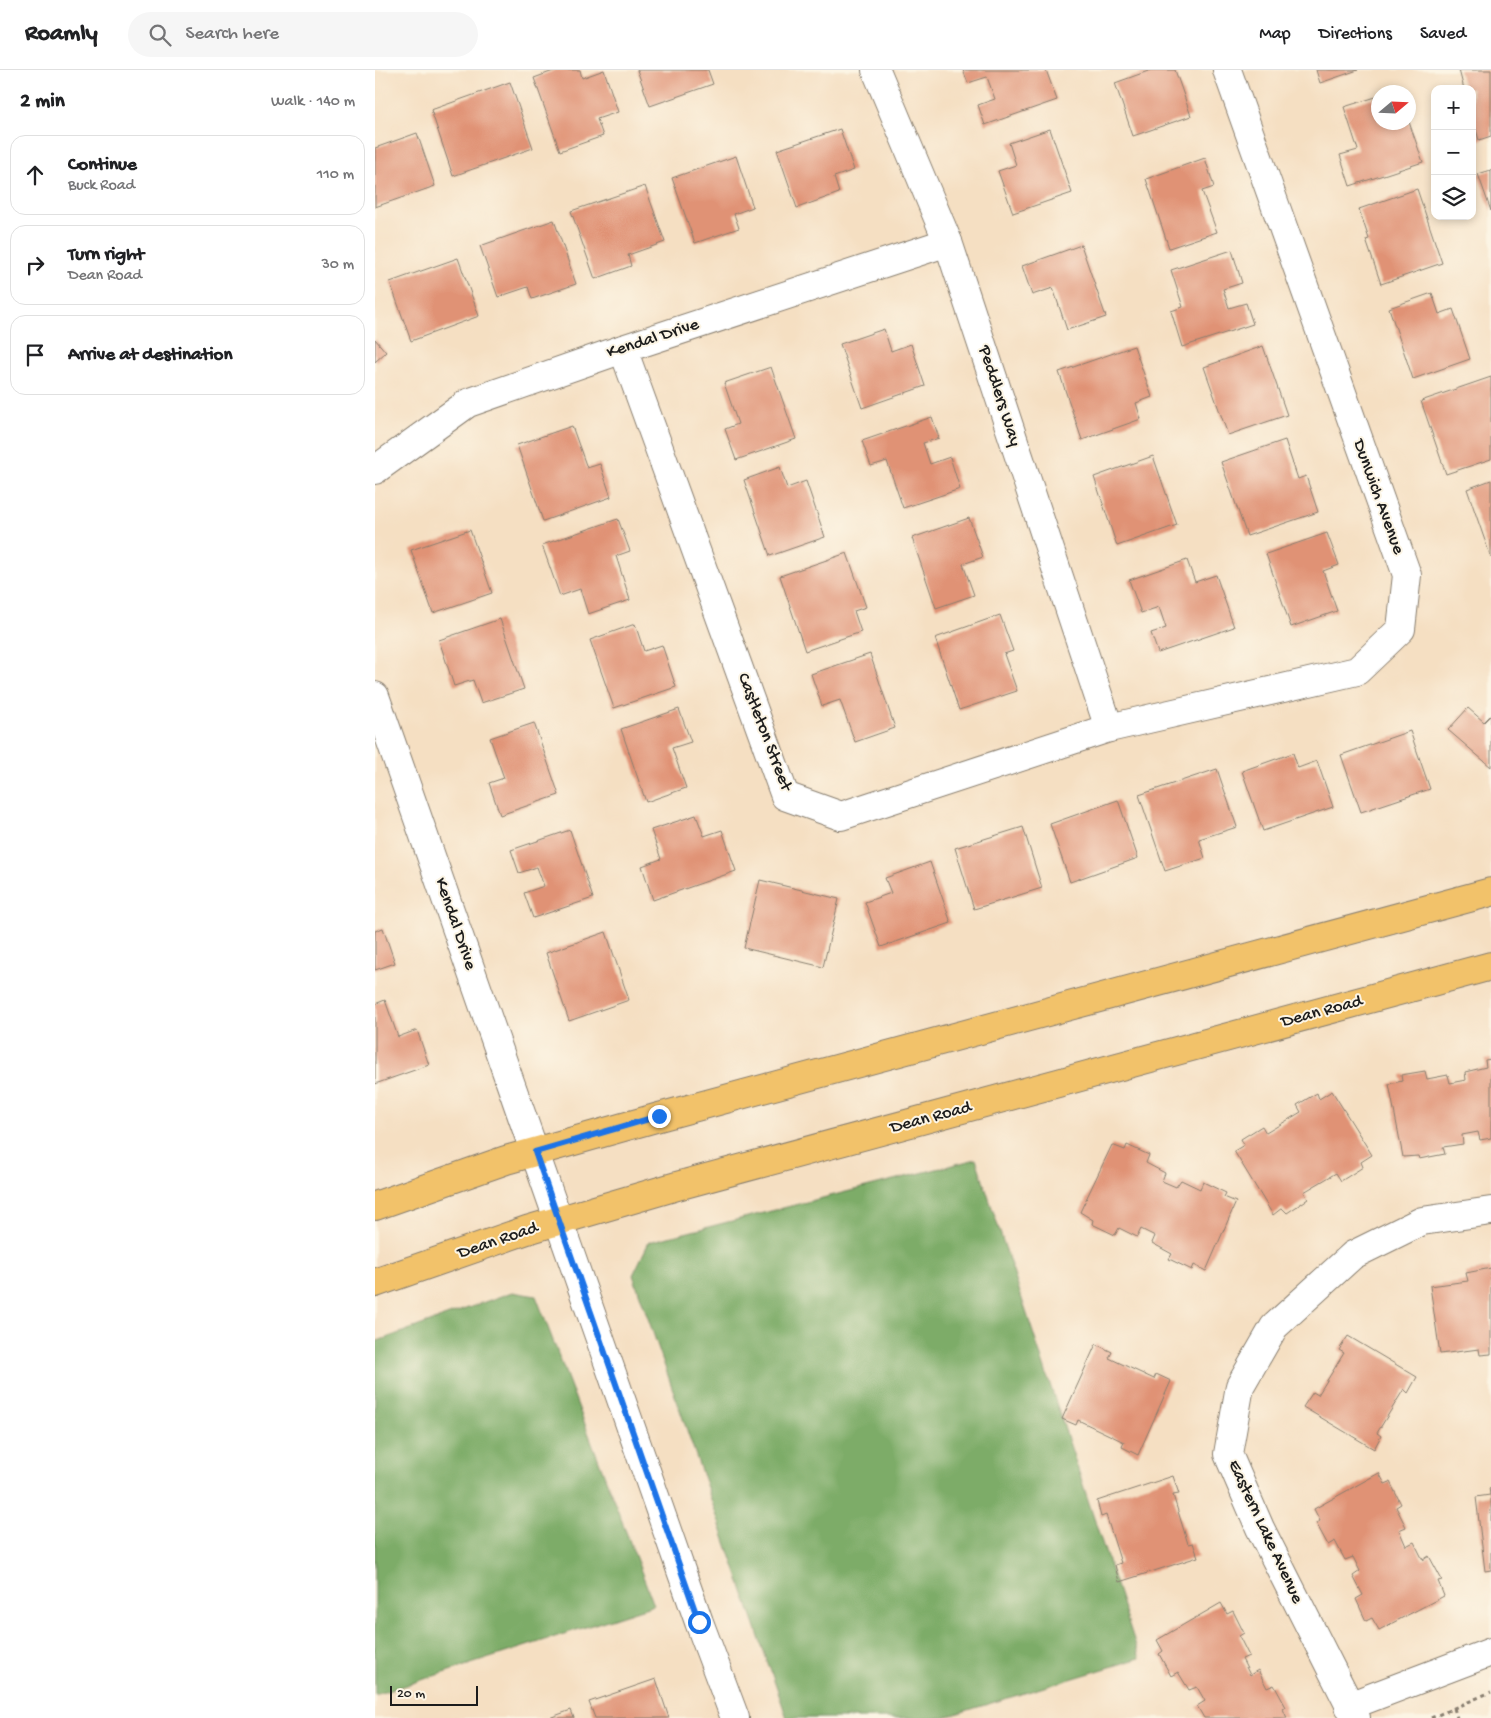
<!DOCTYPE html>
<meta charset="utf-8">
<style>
body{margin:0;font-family:"Gochi Hand",sans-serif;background:#f6f6f6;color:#202124}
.controls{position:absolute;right:15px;top:15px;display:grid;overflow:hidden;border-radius:10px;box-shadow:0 2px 8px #0003}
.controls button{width:45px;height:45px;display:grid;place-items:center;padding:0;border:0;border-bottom:1px solid #e0e0e0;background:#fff;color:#202124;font:25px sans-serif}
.compass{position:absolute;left:996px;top:15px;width:45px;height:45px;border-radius:50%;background:#fff;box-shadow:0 2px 8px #0003;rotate:71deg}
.scale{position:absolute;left:15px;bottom:12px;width:88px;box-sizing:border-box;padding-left:5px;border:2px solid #1c1c1c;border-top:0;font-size:14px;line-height:18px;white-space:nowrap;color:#1c1c1c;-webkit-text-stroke:4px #fcf5e5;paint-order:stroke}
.stop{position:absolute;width:15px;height:15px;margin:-11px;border:4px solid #1a73e8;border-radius:50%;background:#fff}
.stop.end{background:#1a73e8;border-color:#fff;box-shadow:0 1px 5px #0008}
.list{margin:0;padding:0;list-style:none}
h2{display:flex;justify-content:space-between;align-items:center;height:65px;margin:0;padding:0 20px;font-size:21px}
h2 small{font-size:16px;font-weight:400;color:#757577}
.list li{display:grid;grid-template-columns:32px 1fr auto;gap:15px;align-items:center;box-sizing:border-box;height:80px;margin:0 10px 10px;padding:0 10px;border:1px solid #e0e0e0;border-radius:15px}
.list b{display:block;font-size:19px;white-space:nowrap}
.list p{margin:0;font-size:16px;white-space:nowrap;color:#757577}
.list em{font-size:16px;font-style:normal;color:#757577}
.icon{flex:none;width:28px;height:28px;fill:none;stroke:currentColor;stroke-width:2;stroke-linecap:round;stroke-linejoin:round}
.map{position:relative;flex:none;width:1116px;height:1648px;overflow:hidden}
header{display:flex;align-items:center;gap:30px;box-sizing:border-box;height:70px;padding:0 25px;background:#fff;border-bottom:1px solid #e0e0e0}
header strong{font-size:24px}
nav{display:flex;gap:28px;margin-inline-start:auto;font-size:18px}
.search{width:350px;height:45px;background:#f6f6f6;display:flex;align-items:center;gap:12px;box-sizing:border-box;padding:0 18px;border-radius:28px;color:#757577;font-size:19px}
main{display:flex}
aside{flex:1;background:#fff}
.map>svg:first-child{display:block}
.forest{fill:#7dac67;stroke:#4c6442}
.building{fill:#e09275}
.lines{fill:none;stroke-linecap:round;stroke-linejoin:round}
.minor-casing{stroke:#887e6f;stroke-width:30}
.major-casing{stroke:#887e6f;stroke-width:30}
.path{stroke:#887e6f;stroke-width:3;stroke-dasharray:4 4;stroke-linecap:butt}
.minor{stroke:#fff;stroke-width:28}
.major{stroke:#f2c26a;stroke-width:28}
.route{stroke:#1a73e8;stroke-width:6}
.labels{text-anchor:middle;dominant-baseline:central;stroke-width:4;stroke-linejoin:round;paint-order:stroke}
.street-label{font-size:18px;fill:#1c1c1c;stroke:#fcf5e5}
</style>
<header>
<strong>Roamly</strong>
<div class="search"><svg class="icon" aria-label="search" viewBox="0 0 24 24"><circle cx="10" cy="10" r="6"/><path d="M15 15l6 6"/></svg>Search here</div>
<nav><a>Map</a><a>Directions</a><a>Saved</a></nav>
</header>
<main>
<aside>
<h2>2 min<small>Walk · 140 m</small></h2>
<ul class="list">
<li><svg class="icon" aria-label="ahead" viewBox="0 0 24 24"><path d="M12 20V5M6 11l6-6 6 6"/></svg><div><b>Continue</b><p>Buck Road</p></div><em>110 m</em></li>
<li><svg class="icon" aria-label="right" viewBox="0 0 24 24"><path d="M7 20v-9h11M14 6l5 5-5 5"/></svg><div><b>Turn right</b><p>Dean Road</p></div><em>30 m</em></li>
<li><svg class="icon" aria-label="arrive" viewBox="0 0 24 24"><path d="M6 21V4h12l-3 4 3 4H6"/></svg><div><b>Arrive at destination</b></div></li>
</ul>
</aside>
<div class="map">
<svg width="1116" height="1648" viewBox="0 0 1116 1648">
<rect width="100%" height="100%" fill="#fcf5e5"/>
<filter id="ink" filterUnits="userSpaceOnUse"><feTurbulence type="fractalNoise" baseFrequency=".02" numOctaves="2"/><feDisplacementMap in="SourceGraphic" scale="10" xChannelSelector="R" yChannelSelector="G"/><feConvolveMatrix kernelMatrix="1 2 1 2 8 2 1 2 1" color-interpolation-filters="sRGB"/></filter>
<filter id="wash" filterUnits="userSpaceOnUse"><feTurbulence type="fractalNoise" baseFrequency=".0096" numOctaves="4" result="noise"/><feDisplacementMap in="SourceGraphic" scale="20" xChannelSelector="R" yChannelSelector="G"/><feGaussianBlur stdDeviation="1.12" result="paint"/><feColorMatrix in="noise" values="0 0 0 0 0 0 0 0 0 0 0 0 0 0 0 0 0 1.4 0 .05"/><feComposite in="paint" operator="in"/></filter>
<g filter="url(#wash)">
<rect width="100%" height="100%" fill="#f5dfc2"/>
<!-- forest -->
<g class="forest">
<path d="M601,1089L765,1588L567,1648H412L258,1205L274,1172Z"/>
<path d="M137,1222L161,1226L279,1535L0,1625V1272Z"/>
</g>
<g id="blocks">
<!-- building -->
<g class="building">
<path d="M181,0H205L207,8L229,0L243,42L222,49L228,66L185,81L159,8Z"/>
<path d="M262,0H333L338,14L275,36Z"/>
<path d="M588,0H671L682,30L610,55L603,35L620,29L612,7L593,13Z"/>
<path d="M776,0H800L816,46L758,66L740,13Z"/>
<path d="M941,0H983L945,13Z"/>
<path d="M1084,0H1116V66L1104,70L1097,46V19H1089Z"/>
<path d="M135,12L158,78L78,106L56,40Z"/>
<path d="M1004,26V52H1034L1048,92L975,116L965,85L983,80L969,37Z"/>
<path d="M465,59L479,100L459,107L464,123L422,138L402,80Z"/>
<path d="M675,59L697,123L638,143L623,101L641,95L634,73Z"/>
<path d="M42,63L60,116L0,137V78Z"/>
<path d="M361,86L378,137L359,144L364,158L320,173L297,108Z"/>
<path d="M830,88L839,117L827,121L842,162L794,178L771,109Z"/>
<path d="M1116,100V141L1103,104Z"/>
<path d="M270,116L290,172L253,185L256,196L220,209L196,141Z"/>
<path d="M1042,119L1067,193L1006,214L991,170L994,169L984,139Z"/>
<path d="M179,150L201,214L157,229L153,217L123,227L105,176Z"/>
<path d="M706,175L731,247L692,260L678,218L657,225L647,196Z"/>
<path d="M857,180L867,213L848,219L854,238L871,233L878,254L807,277L796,241L808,237L796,200Z"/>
<path d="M83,188L104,246L36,271L15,212Z"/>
<path d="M1057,223L1064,244L1078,239L1095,289L1038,309L1014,238Z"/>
<path d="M509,259L516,281L536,274L550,316L487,338L465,274Z"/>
<path d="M0,269L11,282L0,292Z"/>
<path d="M759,276L777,327L761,333L766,349L707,370L684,302Z"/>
<path d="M888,276L912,345L853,365L829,297Z"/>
<path d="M396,297L421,369L361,390L350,359L363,354L349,313Z"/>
<path d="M1116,307V389L1071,404L1046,331Z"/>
<path d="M557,347L564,368L548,373L555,394L575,387L585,419L528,438L512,391L496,396L487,371Z"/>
<path d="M197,356L212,398L225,394L236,427L168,451L142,375Z"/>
<path d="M910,370L923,409L931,406L943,442L872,466L846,392Z"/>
<path d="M778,386L802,455L742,476L719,407Z"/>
<path d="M405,397L412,418L431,411L450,467L395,486L369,410Z"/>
<path d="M1116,410V488L1092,419Z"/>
<path d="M594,448L608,487L588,494L599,525L561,538L537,468Z"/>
<path d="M243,449L255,481L241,486L255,530L213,544L205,519L185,526L167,475Z"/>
<path d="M95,460L117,523L58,543L36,480Z"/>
<path d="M952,463L964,495L948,501L962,541L916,557L891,484Z"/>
<path d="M472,483L491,537L479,541L486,562L430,581L405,506Z"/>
<path d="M812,490L820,512L841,505L859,557L783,583L776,563L791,558L784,537L766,543L754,510Z"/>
<path d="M625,545L638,581L629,584L642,621L584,640L560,568Z"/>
<path d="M125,549L149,619L106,633L98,610L79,616L64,570Z"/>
<path d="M260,554L269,581L287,575L301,617L239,638L215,570Z"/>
<path d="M495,584L520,658L480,672L465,630L447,636L436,604Z"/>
<path d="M1093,638L1109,652L1116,645V697L1073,660Z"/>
<path d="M304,639L316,672L297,678L311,718L271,732L246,659Z"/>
<path d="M159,653L184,725L125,745L114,713L129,708L115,668Z"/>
<path d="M1035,661L1055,719L986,742L966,685Z"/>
<path d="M918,683L923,698L942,691L958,737L888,761L867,701Z"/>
<path d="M842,699L862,757L824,769L830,788L790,801L764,725Z"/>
<path d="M743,730L763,788L695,812L675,754Z"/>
<path d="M321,745L329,766L347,760L361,801L278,830L267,796L286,789L276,760Z"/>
<path d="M648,757L667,818L599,839L580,778Z"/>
<path d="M195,760L218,828L158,848L149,823L169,816L162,797L144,803L136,780Z"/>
<path d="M555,792L576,853L506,877L490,832L516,823L510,808Z"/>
<path d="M385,810L464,829L448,897L369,878Z"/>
<path d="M8,858L20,893L0,900V861Z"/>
<path d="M231,862L254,930L194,951L171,883Z"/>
<path d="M10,930L23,967L42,960L54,995L0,1014V934Z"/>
<path d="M1116,989V1068L1105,1070L1103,1062L1087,1065L1088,1074L1068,1077L1070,1084L1044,1089L1043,1086L1028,1087L1014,1014L1027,1011L1026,1005L1050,1001L1052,1009L1073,1005L1075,1013L1091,1010L1090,1002L1111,997L1110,990Z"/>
<path d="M957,1021L997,1085L986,1092L988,1097L966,1111L961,1103L929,1122L933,1129L912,1143L907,1138L898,1145L859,1081L869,1075L866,1069L887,1056L891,1063L926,1042L922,1035L942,1023L944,1029Z"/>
<path d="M737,1075L750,1080L752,1075L774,1085L771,1093L790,1103L787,1111L801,1117L806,1110L825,1119L828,1112L851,1123L849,1127L861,1132L831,1201L819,1195L817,1200L794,1189L797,1184L777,1173L780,1166L766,1159L762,1167L744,1158L740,1165L717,1154L718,1150L705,1142Z"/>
<path d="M1116,1198V1284L1105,1285L1104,1279L1065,1284L1055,1216L1093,1211L1091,1203Z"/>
<path d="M973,1266L1042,1307L1033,1323L1029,1319L1002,1363L1006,1366L999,1379L928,1337L938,1322L943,1325L969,1283L964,1280Z"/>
<path d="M721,1274L737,1282L734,1288L779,1309L781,1304L796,1311L763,1385L747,1377L749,1372L703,1350L701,1355L687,1349Z"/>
<path d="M1004,1403L1010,1414L1015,1412L1026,1434L1021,1437L1031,1457L1024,1460L1031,1476L1039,1472L1048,1490L1054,1486L1067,1510L1063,1511L1069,1526L1004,1560L997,1548L991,1551L981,1529L988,1525L978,1506L985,1501L978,1487L970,1490L960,1471L953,1475L941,1453L945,1451L939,1439Z"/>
<path d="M798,1406L804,1424L798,1425L813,1474L818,1473L823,1487L744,1512L740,1495L746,1493L731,1445L726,1447L722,1431Z"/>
<path d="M1114,1418H1116V1500L1110,1501L1101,1427L1115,1425Z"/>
<path d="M846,1533L852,1544L858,1541L869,1563L864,1566L874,1586L867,1589L875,1605L883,1600L892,1618L899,1615L911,1637L908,1639L912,1648H829L822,1636L830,1631L822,1617L814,1620L803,1602L796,1606L784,1584L788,1581L782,1570Z"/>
<path d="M281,1609L294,1648H220L214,1632Z"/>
<path d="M196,1640L199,1648H174Z"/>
</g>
</g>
</g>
<g filter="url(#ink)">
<use href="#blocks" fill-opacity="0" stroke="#887e6f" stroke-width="1"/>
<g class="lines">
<defs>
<g id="minor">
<path d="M501,0L573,172L734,658"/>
<path d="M248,279L410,726L466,746L734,658L982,601L1026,559L1032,505L852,0"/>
<path d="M0,400L93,333L248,279L573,172"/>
<path d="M0,626L324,1552L360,1648"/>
<path d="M974,1636L1116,1582"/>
<path d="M981,1648L885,1458L853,1384L865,1316L899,1257L978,1185L1047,1151L1116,1141"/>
</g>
<g id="major">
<path d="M0,1136L131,1090L284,1047L1116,822"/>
<path d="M0,1213L152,1160L302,1116L1116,896"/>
</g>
</defs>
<!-- minor casing -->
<use href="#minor" class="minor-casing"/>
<!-- major casing -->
<use href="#major" class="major-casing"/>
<!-- path -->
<g class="path">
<path d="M1079,1638L1082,1648"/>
<path d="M1056,1648L1116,1622"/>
</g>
<!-- minor -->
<use href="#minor" class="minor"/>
<!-- major -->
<use href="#major" class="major"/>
</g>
</g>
<g class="lines" filter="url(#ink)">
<!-- route -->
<path class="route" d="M284,1046L160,1082L324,1552"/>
</g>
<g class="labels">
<!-- street labels -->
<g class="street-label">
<text transform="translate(278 269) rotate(-18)">Kendal Drive</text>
<text transform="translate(624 326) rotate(72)">Peddlers Way</text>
<text transform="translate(1003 427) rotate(70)">Dunwich Avenue</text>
<text transform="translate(389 662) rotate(69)">Castleton Street</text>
<text transform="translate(80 854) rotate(71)">Kendal Drive</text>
<text transform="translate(947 942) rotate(-15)">Dean Road</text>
<text transform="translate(556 1048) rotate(-15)">Dean Road</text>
<text transform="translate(123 1171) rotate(-19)">Dean Road</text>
<text transform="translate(890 1462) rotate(65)">Eastern Lake Avenue</text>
</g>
</g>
</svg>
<div class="controls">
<button>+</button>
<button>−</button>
<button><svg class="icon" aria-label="layers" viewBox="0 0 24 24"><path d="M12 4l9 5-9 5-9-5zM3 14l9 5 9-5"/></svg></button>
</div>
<svg class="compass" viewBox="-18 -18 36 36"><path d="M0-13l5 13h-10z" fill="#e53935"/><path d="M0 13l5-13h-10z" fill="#757577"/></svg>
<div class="scale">20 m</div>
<div class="stop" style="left:324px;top:1552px"></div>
<div class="stop end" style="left:284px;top:1046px"></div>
</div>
</main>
